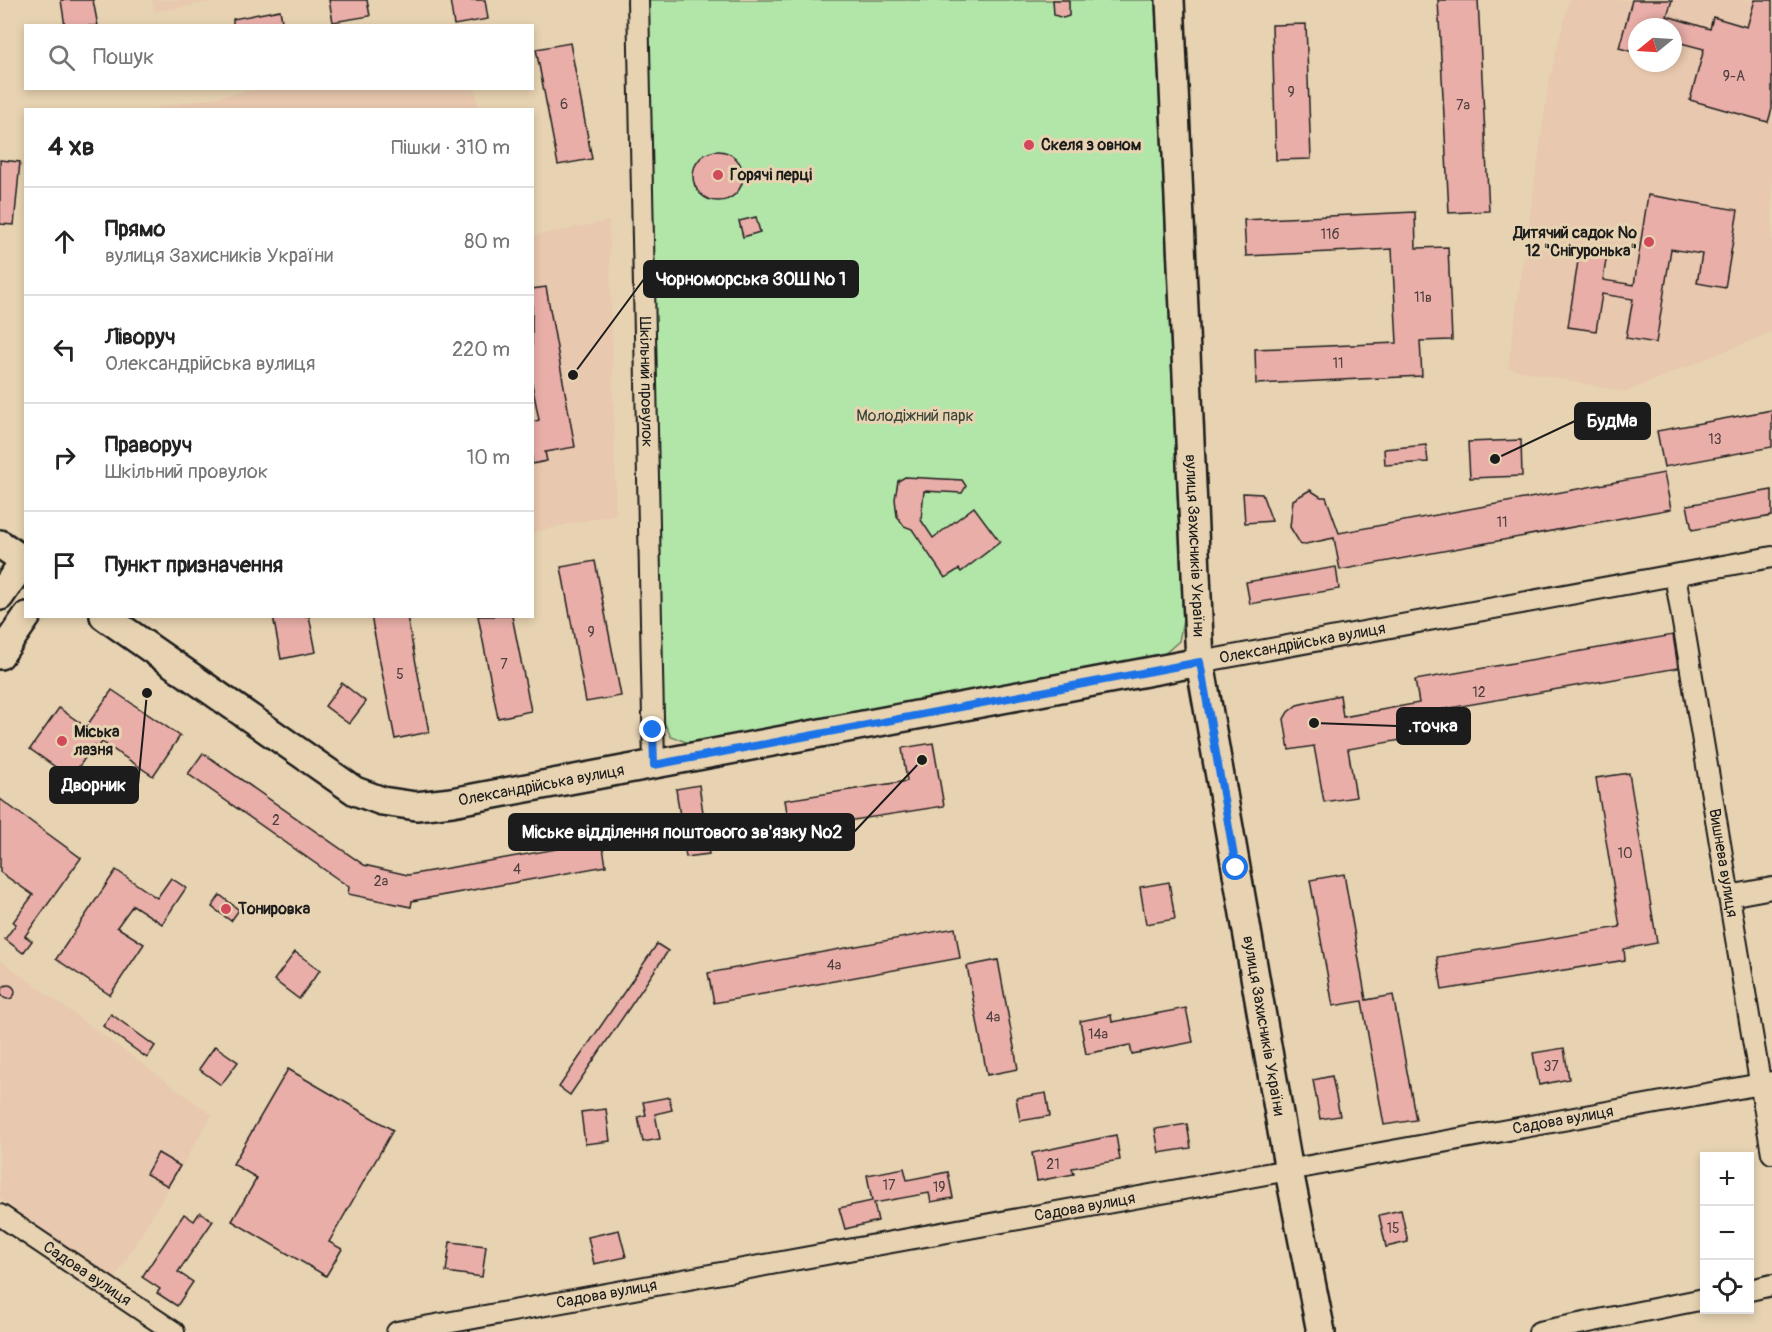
<!DOCTYPE html>
<html lang="uk">
<meta charset="utf-8">
<style>
body{margin:0;font-family:Pangolin,sans-serif;background:#f2f2f2;color:#222}
.controls{position:absolute;right:18px;bottom:18px;display:grid;overflow:hidden;border-radius:0px;box-shadow:0 3px 9px #0003}
.controls button{width:54px;height:54px;display:grid;place-items:center;padding:0;border:0;border-bottom:2px solid #e0e0e0;background:#fff;color:#222;font:30px sans-serif}
.compass{position:absolute;left:1628px;top:18px;width:54px;height:54px;border-radius:50%;background:#fff;box-shadow:0 3px 9px #0003;rotate:252deg}
.stop{position:absolute;width:18px;height:18px;margin:-14px;border:4px solid #1a73e8;border-radius:50%;background:#fff}
.stop.end{background:#1a73e8;border-color:#fff;box-shadow:0 2px 6px #0008}
.list{margin:0;padding:0;list-style:none}
h2{display:flex;justify-content:space-between;align-items:center;height:78px;margin:0;padding:0 24px;font-size:26px}
h2 small{font-size:20px;font-weight:400;color:#767676}
.list li{display:grid;grid-template-columns:39px 1fr auto;gap:18px;align-items:center;box-sizing:border-box;height:108px;padding:0 24px;border-top:2px solid #e0e0e0}
.list b{display:block;font-size:22px;white-space:nowrap}
.list p{margin:0;font-size:20px;white-space:nowrap;color:#767676}
.list em{font-size:20px;font-style:normal;color:#767676}
.icon{flex:none;width:33px;height:33px;fill:none;stroke:currentColor;stroke-width:2;stroke-linecap:round;stroke-linejoin:round}
.map{position:relative;flex:none;width:1772px;height:1332px;overflow:hidden}
.search{position:absolute;background:#fff;box-shadow:0 3px 9px #0003;left:24px;top:24px;width:510px;height:66px;display:flex;align-items:center;gap:15px;box-sizing:border-box;padding:0 21px;border-radius:0px;color:#767676;font-size:22px}
.panel{position:absolute;background:#fff;box-shadow:0 3px 9px #0003;left:24px;top:108px;width:510px;height:510px;border-radius:0px}
.map>svg:first-child{display:block}
.built{fill:#e8c8ae;fill-rule:evenodd}
.green{fill:#b2e6a8;stroke:#678162;stroke-width:1.5}
.building{fill:#e9aea8;stroke:#1c1c1c;stroke-width:1.5}
.lines{fill:none;stroke-linecap:round;stroke-linejoin:round}
.minor-casing{stroke:#1c1c1c;stroke-width:24}
.secondary-casing{stroke:#1c1c1c;stroke-width:32}
.minor{stroke:#e7d3b1;stroke-width:20}
.secondary{stroke:#e7d3b1;stroke-width:27}
.route{stroke:#1a73e8;stroke-width:8}
.poi-dot{fill:#d1495b;stroke:#e7d3b1;stroke-width:2}
.labels{text-anchor:middle;dominant-baseline:central;stroke-width:6;stroke-linejoin:round;paint-order:stroke}
.number-label{font-size:14px;fill:#4f403f}
.poi-label{font-size:16px;font-weight:bold;fill:#1c1c1c;stroke:#e7d3b1;text-anchor:start}
.street-label{font-size:16px;fill:#1c1c1c;stroke:#e7d3b1}
.park-label{font-size:16px;fill:#3a4438;stroke:#e7d3b1}
.leader{fill:none;stroke:#1c1c1c;stroke-width:2}
.callout-dot{fill:#1c1c1c;stroke:#e7d3b1;stroke-width:2}
.callout{fill:#1c1c1c;stroke:#1c1c1c;stroke-width:2}
.callout-label{font-size:18px;text-anchor:middle;font-weight:bold;fill:#fff}
</style>
<div class="map">
<svg width="1772" height="1332" viewBox="0 0 1772 1332">
<rect width="100%" height="100%" fill="#e7d3b1"/>
<filter id="ink" filterUnits="userSpaceOnUse"><feTurbulence type="fractalNoise" baseFrequency=".0167" numOctaves="2"/><feDisplacementMap in="SourceGraphic" scale="12" xChannelSelector="R" yChannelSelector="G"/><feConvolveMatrix kernelMatrix="1 2 1 2 8 2 1 2 1" color-interpolation-filters="sRGB"/></filter>
<g filter="url(#ink)">
<!-- built -->
<g class="built">
<path d="M152,0H222L155,12Z"/>
<path d="M1569,0H1772V332L1625,392L1508,368L1549,82ZM1637,27H1673V63H1637Z"/>
<path d="M265,88L475,89L479,109H152Z"/>
<path d="M609,221L616,514L533,532V236Z"/>
<path d="M0,960L212,1115L113,1282L0,1198Z"/>
</g>
<!-- green -->
<path class="green" d="M648,0H1155L1183,620L1179,641L1162,656L690,743L671,737L662,718Z"/>
<!-- building -->
<g class="building">
<path d="M61,0H93L98,26H65Z"/>
<path d="M329,0H367L370,16L333,22Z"/>
<path d="M450,0H485L488,19L454,25Z"/>
<path d="M1053,0H1069V16L1063,18L1054,15Z"/>
<path d="M1438,0H1478L1489,211L1449,213Z"/>
<path d="M1632,0H1672L1667,16L1710,29L1713,17L1747,27L1755,0H1772V109L1768,122L1690,100L1704,49L1673,41V27H1637V53L1619,48Z"/>
<path d="M280,10L283,26H233V19Z"/>
<path d="M1306,24L1311,159L1276,160L1272,25Z"/>
<path d="M570,43L592,159L558,165L536,49Z"/>
<circle cx="718" cy="176" r="25"/>
<path d="M0,160L20,162L14,225L0,224Z"/>
<path d="M1648,195L1738,210L1725,288L1697,283L1702,254L1671,249L1656,343L1626,338L1633,299L1602,294L1596,331L1568,327L1580,248L1607,253L1603,280L1634,285Z"/>
<path d="M1415,212L1416,248L1448,247L1452,340L1420,341L1422,376L1256,384L1255,349L1397,343L1392,249L1246,256L1244,220Z"/>
<path d="M756,217L760,232L743,237L739,221Z"/>
<path d="M546,287L575,447L545,452L547,461L532,464V422L539,420L532,384V289Z"/>
<path d="M1772,410V447L1664,467L1657,431Z"/>
<path d="M1521,440L1522,476L1470,478L1468,442Z"/>
<path d="M1426,445L1428,462L1385,465L1384,449Z"/>
<path d="M1664,473L1671,509L1340,570L1334,538L1301,545L1290,527L1293,500L1310,490L1321,497H1326L1339,533Z"/>
<path d="M905,477L962,480L966,486L962,493L924,491L921,520L933,538L974,507L1000,542L961,572L959,569L945,578L912,529L904,526L897,516L895,499L898,481Z"/>
<path d="M1772,490V516L1692,530L1687,505Z"/>
<path d="M1243,493L1262,494L1272,521L1245,523Z"/>
<path d="M595,561L621,696L586,702L561,567Z"/>
<path d="M1336,567L1339,589L1250,604L1246,582Z"/>
<path d="M273,616H309L316,652L281,659Z"/>
<path d="M371,616H407L429,732L395,739Z"/>
<path d="M478,616H512L531,711L498,718Z"/>
<path d="M1673,635L1678,668L1421,713L1425,736L1348,749L1356,797L1324,802L1314,746L1289,750L1284,719L1288,712L1297,705L1340,695L1343,717L1419,703L1415,680Z"/>
<path d="M342,683L366,702L349,724L325,706Z"/>
<path d="M112,690L180,736L153,776L102,742L98,748L94,745L71,778L30,749L59,708L86,727Z"/>
<path d="M933,743L944,806L790,830L785,800L907,781L902,748Z"/>
<path d="M203,753L364,865L408,875L602,841L606,866L412,901L411,907L348,894L349,887L188,774Z"/>
<path d="M1629,773L1657,943L1624,949L1625,960L1442,990L1437,957L1620,927L1596,778Z"/>
<path d="M699,785L709,854L686,857L676,789Z"/>
<path d="M0,799L81,858L25,936L32,941L23,953L5,939L16,924L13,922L33,895L0,872Z"/>
<path d="M116,870L157,898L171,878L186,888L162,924L133,905L117,927L144,944L110,995L56,959Z"/>
<path d="M1344,874L1366,1000L1393,995L1416,1120L1384,1125L1362,1001L1333,1006L1310,880Z"/>
<path d="M1169,882L1175,919L1146,924L1140,887Z"/>
<path d="M220,895L239,910L231,921L212,907Z"/>
<path d="M955,928L960,958L714,1003L708,973Z"/>
<path d="M657,944L668,951L570,1095L559,1087Z"/>
<path d="M295,952L320,970L299,999L274,980Z"/>
<path d="M998,960L1018,1069L987,1075L967,966Z"/>
<circle cx="8" cy="992" r="7"/>
<path d="M1186,1008L1193,1042L1132,1054L1130,1045L1086,1054L1080,1021L1111,1015L1112,1022Z"/>
<path d="M111,1014L155,1046L147,1058L103,1026Z"/>
<path d="M215,1046L238,1062L221,1085L199,1069Z"/>
<path d="M1564,1048L1569,1079L1539,1085L1533,1053Z"/>
<path d="M288,1069L393,1130L329,1242L342,1249L326,1276L232,1221L257,1178L233,1164Z"/>
<path d="M1332,1076L1340,1116L1320,1119L1313,1080Z"/>
<path d="M1046,1093L1050,1116L1020,1121L1016,1098Z"/>
<path d="M669,1097L672,1110L655,1114L660,1139L643,1142L638,1117L646,1115L643,1102Z"/>
<path d="M606,1109L610,1141L585,1144L581,1112Z"/>
<path d="M1187,1124L1191,1148L1159,1153L1155,1129Z"/>
<path d="M1116,1135L1120,1160L1072,1168L1074,1174L1037,1181L1032,1153Z"/>
<path d="M158,1153L180,1166L168,1186L146,1174Z"/>
<path d="M904,1168L907,1180L948,1172L953,1198L931,1202L929,1193L874,1203L878,1221L845,1229L839,1208L872,1201L867,1175Z"/>
<path d="M1401,1210L1408,1242L1386,1247L1379,1215Z"/>
<path d="M200,1212L213,1221L178,1272L193,1282L177,1306L157,1293L160,1289L142,1277L184,1214L194,1221Z"/>
<path d="M619,1230L626,1257L594,1264L588,1237Z"/>
<path d="M450,1242L486,1246L482,1277L446,1272Z"/>
</g>
<g class="lines">
<defs>
<g id="minor">
<path id="s1" d="M638,0L654,765"/>
<path id="s2" d="M1675,575L1772,1153"/>
<path id="s3" d="M1200,662L1772,557"/>
<path d="M1729,896L1772,888"/>
<path id="s4" d="M0,1215L174,1332"/>
<path d="M1750,1290L1772,1285"/>
<path id="s5" d="M397,1332L1772,1082"/>
<path d="M1539,1332L1704,1299"/>
</g>
<g id="secondary">
<path id="s6" d="M1170,0L1200,662L1289,1171L1321,1332"/>
<path d="M0,544L26,562"/>
<path d="M0,596L24,561"/>
<path id="s7" d="M104,616L355,791L382,801L416,806L452,802L1200,662"/>
<path d="M0,655L27,616"/>
</g>
</defs>
<!-- minor casing -->
<use href="#minor" class="minor-casing"/>
<!-- secondary casing -->
<use href="#secondary" class="secondary-casing"/>
<!-- minor -->
<use href="#minor" class="minor"/>
<!-- secondary -->
<use href="#secondary" class="secondary"/>
</g>
</g>
<g class="lines" filter="url(#ink)">
<!-- route -->
<path class="route" d="M653,730L654,765L1200,662L1236,868"/>
</g>
<!-- markers -->
<g class="poi-dot">
<circle cx="1029" cy="145" r="6"/>
<circle cx="718" cy="175" r="6"/>
<circle cx="1649" cy="242" r="6"/>
<circle cx="62" cy="741" r="6"/>
<circle cx="226" cy="909" r="6"/>
</g>
<g class="labels">
<!-- number labels -->
<g class="number-label">
<text x="1734" y="76">9-А</text>
<text x="1291" y="92">9</text>
<text x="564" y="104">6</text>
<text x="1463" y="105">7а</text>
<text x="1330" y="234">11б</text>
<text x="1423" y="297">11в</text>
<text x="1338" y="363">11</text>
<text x="1715" y="439">13</text>
<text x="1502" y="522">11</text>
<text x="591" y="632">9</text>
<text x="504" y="664">7</text>
<text x="400" y="674">5</text>
<text x="1479" y="692">12</text>
<text x="276" y="820">2</text>
<text x="1625" y="853">10</text>
<text x="517" y="869">4</text>
<text x="381" y="881">2а</text>
<text x="834" y="965">4а</text>
<text x="993" y="1017">4а</text>
<text x="1098" y="1034">14а</text>
<text x="1551" y="1066">37</text>
<text x="1053" y="1164">21</text>
<text x="889" y="1185">17</text>
<text x="939" y="1187">19</text>
<text x="1393" y="1228">15</text>
</g>
<!-- poi labels -->
<g class="poi-label">
<text x="1041" y="145">Скеля з овном</text>
<text x="730" y="175">Горячі перці</text>
<text x="1637" y="233" text-anchor="end">Дитячий садок №<tspan x="1637" dy="18">12 "Снігуронька"</tspan></text>
<text x="74" y="732">Міська<tspan x="74" dy="18">лазня</tspan></text>
<text x="238" y="909">Тонировка</text>
</g>
<!-- street labels -->
<g class="street-label">
<text stroke="none"><textPath href="#s1" startOffset="382">Шкільний провулок</textPath></text>
<text stroke="none"><textPath href="#s6" startOffset="546">вулиця Захисників України</textPath></text>
<text stroke="none"><textPath href="#s3" startOffset="104">Олександрійська вулиця</textPath></text>
<text stroke="none"><textPath href="#s7" startOffset="496">Олександрійська вулиця</textPath></text>
<text stroke="none"><textPath href="#s2" startOffset="292">Вишнева вулиця</textPath></text>
<text stroke="none"><textPath href="#s6" startOffset="1032">вулиця Захисників України</textPath></text>
<text stroke="none"><textPath href="#s5" startOffset="1185">Садова вулиця</textPath></text>
<text stroke="none"><textPath href="#s5" startOffset="699">Садова вулиця</textPath></text>
<text stroke="none"><textPath href="#s4" startOffset="105">Садова вулиця</textPath></text>
<text stroke="none"><textPath href="#s5" startOffset="213">Садова вулиця</textPath></text>
</g>
<!-- park labels -->
<g class="park-label">
<text x="915" y="416">Молодіжний парк</text>
</g>
</g>
<!-- callouts -->
<path class="leader" d="M573 375L644 279M1495 459L1575 421M1314 723L1397 726M147 693L138 785M922 760L854 832"/>
<g class="callout-dot">
<circle cx="573" cy="375" r="6"/>
<circle cx="1495" cy="459" r="6"/>
<circle cx="1314" cy="723" r="6"/>
<circle cx="147" cy="693" r="6"/>
<circle cx="922" cy="760" r="6"/>
</g>
<g class="callout">
<rect x="644" y="261" width="214" height="36" rx="6"/>
<rect x="1575" y="403" width="75" height="36" rx="6"/>
<rect x="1397" y="708" width="73" height="36" rx="6"/>
<rect x="50" y="767" width="88" height="36" rx="6"/>
<rect x="509" y="814" width="345" height="36" rx="6"/>
</g>
<g class="callout-label">
<text x="751" y="285">Чорноморська ЗОШ № 1</text>
<text x="1612" y="427">БудМа</text>
<text x="1433" y="732">.точка</text>
<text x="94" y="791">Дворник</text>
<text x="682" y="838">Міське відділення поштового зв'язку №2</text>
</g>
</svg>
<div class="controls">
<button>+</button>
<button>−</button>
<button><svg class="icon" aria-label="locate" viewBox="0 0 24 24"><circle cx="12" cy="12" r="6"/><path d="M12 2v4M12 18v4M2 12h4M18 12h4"/></svg></button>
</div>
<svg class="compass" viewBox="-18 -18 36 36"><path d="M0-13l5 13h-10z" fill="#e53935"/><path d="M0 13l5-13h-10z" fill="#767676"/></svg>
<div class="stop" style="left:1236px;top:868px"></div>
<div class="stop end" style="left:653px;top:730px"></div>
<div class="search"><svg class="icon" aria-label="search" viewBox="0 0 24 24"><circle cx="10" cy="10" r="6"/><path d="M15 15l6 6"/></svg>Пошук</div>
<section class="panel">
<h2>4 хв<small>Пішки · 310 m</small></h2>
<ul class="list">
<li><svg class="icon" aria-label="ahead" viewBox="0 0 24 24"><path d="M12 20V5M6 11l6-6 6 6"/></svg><div><b>Прямо</b><p>вулиця Захисників України</p></div><em>80 m</em></li>
<li><svg class="icon" aria-label="left" viewBox="0 0 24 24"><path d="M17 20v-9H6M10 6l-5 5 5 5"/></svg><div><b>Ліворуч</b><p>Олександрійська вулиця</p></div><em>220 m</em></li>
<li><svg class="icon" aria-label="right" viewBox="0 0 24 24"><path d="M7 20v-9h11M14 6l5 5-5 5"/></svg><div><b>Праворуч</b><p>Шкільний провулок</p></div><em>10 m</em></li>
<li><svg class="icon" aria-label="arrive" viewBox="0 0 24 24"><path d="M6 21V4h12l-3 4 3 4H6"/></svg><div><b>Пункт призначення</b></div></li>
</ul>
</section>
</div>
